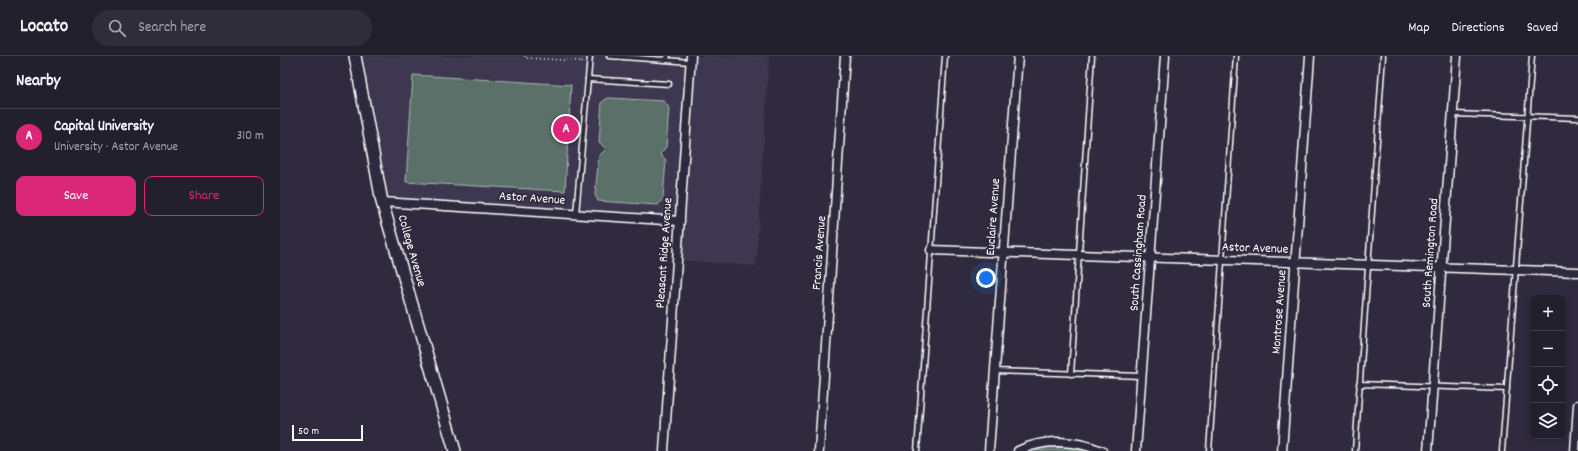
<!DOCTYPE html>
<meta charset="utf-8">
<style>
body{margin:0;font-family:Dekko,sans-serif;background:#2f2d3a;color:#f1f3f6}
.controls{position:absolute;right:12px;bottom:12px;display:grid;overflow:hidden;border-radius:8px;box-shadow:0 2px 10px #0003}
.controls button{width:36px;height:36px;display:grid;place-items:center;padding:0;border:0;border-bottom:1px solid #403e4a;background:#23202e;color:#f1f3f6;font:20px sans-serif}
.scale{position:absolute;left:12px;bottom:10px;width:71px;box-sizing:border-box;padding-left:4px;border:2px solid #fff;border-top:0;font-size:11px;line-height:14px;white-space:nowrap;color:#fff;-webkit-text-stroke:3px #2f2a3d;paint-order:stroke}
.you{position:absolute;left:706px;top:222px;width:14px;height:14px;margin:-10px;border:3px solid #fff;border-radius:50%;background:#1a73e8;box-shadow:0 0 0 6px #1a73e833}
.badge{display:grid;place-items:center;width:26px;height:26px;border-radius:50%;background:#db2777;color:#fff;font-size:13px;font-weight:700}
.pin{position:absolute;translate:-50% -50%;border:2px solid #fff;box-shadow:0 1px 4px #0006}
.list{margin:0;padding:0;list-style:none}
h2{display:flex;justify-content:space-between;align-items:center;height:52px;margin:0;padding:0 16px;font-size:17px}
h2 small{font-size:13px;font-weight:400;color:#a3a3aa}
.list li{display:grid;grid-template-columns:26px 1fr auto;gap:12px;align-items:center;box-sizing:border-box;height:56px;padding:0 16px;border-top:1px solid #403e4a}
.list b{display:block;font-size:15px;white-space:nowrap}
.list p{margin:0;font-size:13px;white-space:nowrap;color:#a3a3aa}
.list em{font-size:13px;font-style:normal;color:#a3a3aa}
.actions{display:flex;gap:8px;padding:12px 16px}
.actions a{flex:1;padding:9px 0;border:1px solid #db2777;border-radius:8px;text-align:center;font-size:14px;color:#db2777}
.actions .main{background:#db2777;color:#fff}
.icon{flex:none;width:22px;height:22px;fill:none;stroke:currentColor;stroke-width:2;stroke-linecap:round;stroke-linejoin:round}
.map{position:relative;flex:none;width:1298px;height:395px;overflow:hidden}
header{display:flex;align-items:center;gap:24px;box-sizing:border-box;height:56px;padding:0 20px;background:#23202e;border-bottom:1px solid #403e4a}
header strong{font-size:19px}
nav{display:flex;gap:22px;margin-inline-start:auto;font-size:14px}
.search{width:280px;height:36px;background:#2f2d3a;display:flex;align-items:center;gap:10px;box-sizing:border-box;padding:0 14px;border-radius:22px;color:#a3a3aa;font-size:15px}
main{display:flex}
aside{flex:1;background:#23202e}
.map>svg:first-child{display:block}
.built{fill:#3d3950}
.green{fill:#5a6f68;stroke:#acb7b4}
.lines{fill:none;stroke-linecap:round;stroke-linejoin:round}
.lane-casing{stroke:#fff;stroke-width:7}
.street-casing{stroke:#fff;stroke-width:11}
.secondary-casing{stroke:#fff;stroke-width:14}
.path{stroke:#fff;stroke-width:1.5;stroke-dasharray:1 3;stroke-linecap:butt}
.lane{stroke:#2f2a3d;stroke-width:4}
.street{stroke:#2f2a3d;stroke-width:8}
.secondary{stroke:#2f2a3d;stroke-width:11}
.labels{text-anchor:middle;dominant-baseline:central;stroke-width:3.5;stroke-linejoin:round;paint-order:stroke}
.street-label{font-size:13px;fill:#fff;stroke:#2f2a3d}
</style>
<header>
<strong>Locato</strong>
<div class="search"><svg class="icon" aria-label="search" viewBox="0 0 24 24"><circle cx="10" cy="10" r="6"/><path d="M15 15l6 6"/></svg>Search here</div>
<nav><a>Map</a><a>Directions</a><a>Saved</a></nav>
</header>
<main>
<aside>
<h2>Nearby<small></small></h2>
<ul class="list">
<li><span class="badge">A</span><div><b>Capital University</b><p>University · Astor Avenue</p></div><em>310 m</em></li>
</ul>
<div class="actions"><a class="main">Save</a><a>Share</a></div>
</aside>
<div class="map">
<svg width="1298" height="395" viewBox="0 0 1298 395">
<rect width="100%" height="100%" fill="#2f2a3d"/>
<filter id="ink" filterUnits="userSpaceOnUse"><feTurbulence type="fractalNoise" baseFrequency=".025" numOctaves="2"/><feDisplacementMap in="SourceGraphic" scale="8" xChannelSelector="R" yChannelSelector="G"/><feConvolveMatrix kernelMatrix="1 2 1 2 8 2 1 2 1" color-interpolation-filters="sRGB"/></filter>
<g filter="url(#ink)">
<!-- built -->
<path class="built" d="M75,0H489L476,210L397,204L400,165L102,146Z"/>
<!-- green -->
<g class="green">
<path d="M133,19L291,29L285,135L126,126Z"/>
<path d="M328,42L384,45L389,52L386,91L380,98L386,104L383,142L378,149L318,145L315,139L319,100L326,93L319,86L322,46Z"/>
<path d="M770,391L796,392L808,395H752Z"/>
</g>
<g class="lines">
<defs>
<g id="lane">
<path d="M329,0L385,4L388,0"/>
<path d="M385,4L410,6"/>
<path d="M308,23L389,28"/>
<path d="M1173,58L1298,62"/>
<path d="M296,158L310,0"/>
<path d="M715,315L861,320"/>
<path d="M791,318L812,0"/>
<path d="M1079,328L1227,333"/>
<path d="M637,395L665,0"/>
<path d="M929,395L956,0"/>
<path d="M1075,395L1103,0"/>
<path d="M1222,395L1252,0"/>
</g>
<g id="street">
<path d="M102,146L400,165"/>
<path d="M651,194L1298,216"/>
<path d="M384,395L411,0"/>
<path d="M539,395L565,0"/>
<path d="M709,395L738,0"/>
<path d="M738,395C764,382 795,384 822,395"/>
<path d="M856,395L885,0"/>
<path d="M1002,395L1030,0"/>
<path d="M1148,395L1177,0"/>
<path d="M1295,395L1298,349"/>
</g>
<path id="secondary" d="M75,0L102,146L175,395"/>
</defs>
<!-- lane casing -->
<use href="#lane" class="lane-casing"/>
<!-- street casing -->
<use href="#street" class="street-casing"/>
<!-- secondary casing -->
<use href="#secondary" class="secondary-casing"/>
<!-- path -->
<g class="path">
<path d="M245,0V2L302,5"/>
<path d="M302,6V0"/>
</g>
<!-- lane -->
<use href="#lane" class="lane"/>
<!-- street -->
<use href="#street" class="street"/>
<!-- secondary -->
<use href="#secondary" class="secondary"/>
</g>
</g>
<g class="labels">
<!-- street labels -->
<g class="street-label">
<text transform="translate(252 143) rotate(4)">Astor Avenue</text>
<text transform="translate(714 161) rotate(-86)">Euclaire Avenue</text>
<text transform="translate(975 193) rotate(2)">Astor Avenue</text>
<text transform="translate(131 195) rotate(74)">College Avenue</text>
<text transform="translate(385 197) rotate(-86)">Pleasant Ridge Avenue</text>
<text transform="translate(540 197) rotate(-86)">Francis Avenue</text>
<text transform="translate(859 197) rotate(-86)">South Cassingham Road</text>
<text transform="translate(1151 197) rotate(-86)">South Remington Road</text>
<text transform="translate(1000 256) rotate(-86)">Montrose Avenue</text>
</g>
</g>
</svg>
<div class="controls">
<button>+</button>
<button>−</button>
<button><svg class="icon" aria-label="locate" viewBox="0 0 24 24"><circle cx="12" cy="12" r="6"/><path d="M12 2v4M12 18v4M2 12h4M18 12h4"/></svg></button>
<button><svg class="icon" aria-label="layers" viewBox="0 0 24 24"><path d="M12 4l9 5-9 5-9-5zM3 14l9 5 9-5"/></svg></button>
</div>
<div class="scale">50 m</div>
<div class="you"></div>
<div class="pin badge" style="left:286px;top:73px">A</div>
</div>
</main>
